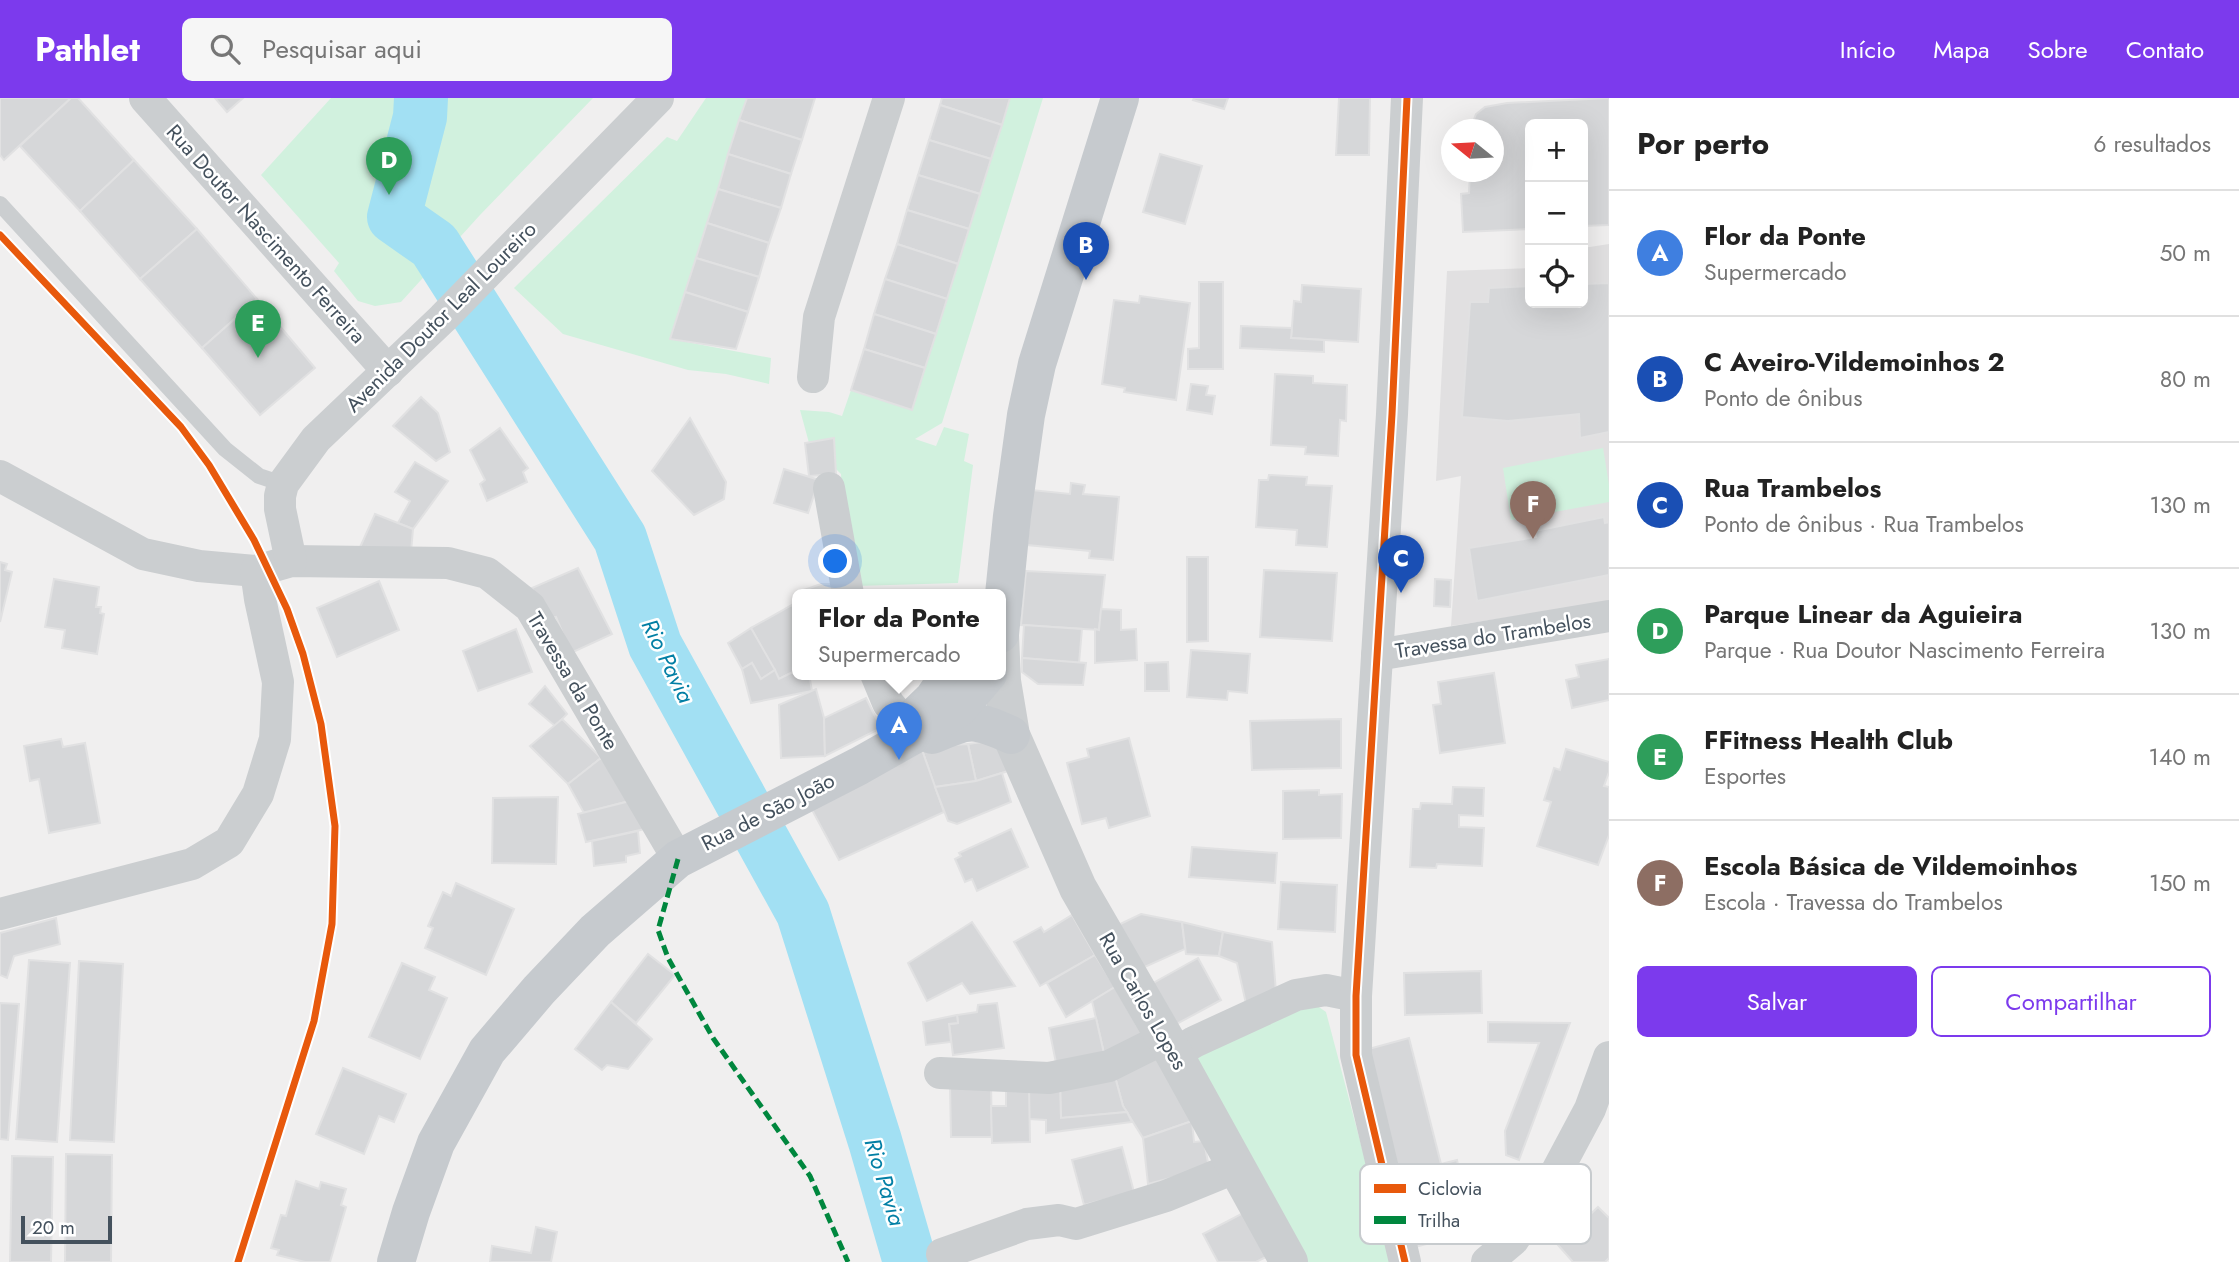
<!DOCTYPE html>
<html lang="pt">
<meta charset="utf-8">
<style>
body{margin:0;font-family:Jost,sans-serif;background:#f6f6f6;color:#222}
.controls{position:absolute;right:21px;top:21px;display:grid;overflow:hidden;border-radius:10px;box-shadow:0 7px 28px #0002}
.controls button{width:63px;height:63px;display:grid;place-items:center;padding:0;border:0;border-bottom:2px solid #e0e0e0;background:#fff;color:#222;font:35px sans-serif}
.compass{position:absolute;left:1441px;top:21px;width:63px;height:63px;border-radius:50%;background:#fff;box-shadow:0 7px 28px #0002;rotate:288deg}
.scale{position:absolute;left:21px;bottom:18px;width:91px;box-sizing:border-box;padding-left:7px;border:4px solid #44515d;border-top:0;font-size:19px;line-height:24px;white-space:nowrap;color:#44515d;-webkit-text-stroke:5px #fff;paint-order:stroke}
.you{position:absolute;left:836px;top:464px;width:24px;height:24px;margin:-18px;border:5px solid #fff;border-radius:50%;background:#1a73e8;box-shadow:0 0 0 10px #1a73e833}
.badge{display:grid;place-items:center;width:46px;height:46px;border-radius:50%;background:#7c3aed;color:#fff;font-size:23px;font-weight:700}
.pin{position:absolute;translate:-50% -58px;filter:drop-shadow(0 2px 4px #0008)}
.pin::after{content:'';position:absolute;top:37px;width:24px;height:21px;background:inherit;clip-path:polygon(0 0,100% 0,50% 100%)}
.popup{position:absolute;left:792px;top:491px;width:214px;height:91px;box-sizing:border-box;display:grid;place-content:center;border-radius:10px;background:#fff;filter:drop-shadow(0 2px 5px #0005);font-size:23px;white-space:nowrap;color:#767676}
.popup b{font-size:26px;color:#222}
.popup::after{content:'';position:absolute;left:50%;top:100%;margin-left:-14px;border:14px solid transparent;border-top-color:#fff}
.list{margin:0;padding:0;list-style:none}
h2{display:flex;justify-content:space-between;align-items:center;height:91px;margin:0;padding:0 28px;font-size:30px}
h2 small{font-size:23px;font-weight:400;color:#767676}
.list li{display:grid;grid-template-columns:46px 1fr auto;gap:21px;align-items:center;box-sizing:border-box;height:126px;padding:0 28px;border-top:2px solid #e0e0e0}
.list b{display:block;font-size:26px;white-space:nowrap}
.list p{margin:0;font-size:23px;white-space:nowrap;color:#767676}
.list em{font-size:23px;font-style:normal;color:#767676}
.actions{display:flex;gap:14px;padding:21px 28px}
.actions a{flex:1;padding:16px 0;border:2px solid #7c3aed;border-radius:10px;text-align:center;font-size:24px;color:#7c3aed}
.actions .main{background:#7c3aed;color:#fff}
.icon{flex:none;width:38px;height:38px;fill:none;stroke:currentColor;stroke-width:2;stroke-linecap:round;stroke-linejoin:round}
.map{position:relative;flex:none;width:1609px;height:1164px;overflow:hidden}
header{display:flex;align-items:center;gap:42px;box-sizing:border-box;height:98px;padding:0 35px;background:#7c3aed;color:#fff}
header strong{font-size:33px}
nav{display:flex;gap:38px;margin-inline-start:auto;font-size:24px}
.search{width:490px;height:63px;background:#f6f6f6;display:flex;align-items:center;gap:18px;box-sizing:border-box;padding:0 24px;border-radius:10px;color:#767676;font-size:26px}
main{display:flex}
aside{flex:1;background:#fff}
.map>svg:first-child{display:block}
.education{fill:#e1e0e1}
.green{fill:#d1f1de}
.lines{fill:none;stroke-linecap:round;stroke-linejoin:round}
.river{stroke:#a2e0f3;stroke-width:54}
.building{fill:#d6d7d9;stroke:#e1e1e2;stroke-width:2}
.service{stroke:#cbced0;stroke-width:16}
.minor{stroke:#cbced0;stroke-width:32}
.tertiary{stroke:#cbced0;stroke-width:38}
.primary{stroke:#c6cace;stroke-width:38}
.quiet{stroke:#00873e;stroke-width:5;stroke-dasharray:10 5;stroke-linecap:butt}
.cycleway-casing{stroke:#fff;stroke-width:11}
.cycleway{stroke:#e8590c;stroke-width:7}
.labels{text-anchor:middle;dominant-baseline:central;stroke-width:5;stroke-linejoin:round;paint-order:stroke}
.street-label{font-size:21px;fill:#44515d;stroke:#fff}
.water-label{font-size:23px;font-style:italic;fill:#027fa5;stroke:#fff}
.key{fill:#fff;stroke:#c7cbce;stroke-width:2}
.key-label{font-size:19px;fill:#44515d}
</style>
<header>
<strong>Pathlet</strong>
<div class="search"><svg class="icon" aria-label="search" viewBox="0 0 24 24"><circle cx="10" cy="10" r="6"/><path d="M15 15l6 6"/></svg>Pesquisar aqui</div>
<nav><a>Início</a><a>Mapa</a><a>Sobre</a><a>Contato</a></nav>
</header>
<main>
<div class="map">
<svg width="1609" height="1164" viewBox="0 0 1609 1164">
<rect width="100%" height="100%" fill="#f0efef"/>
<!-- education -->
<path class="education" d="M1609,146V504L1451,528L1461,378L1436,383L1447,173L1530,170V205H1583V150Z"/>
<!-- green -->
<g class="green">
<path d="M331,0H593L480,117L401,204L375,208L358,203L334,173L339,165L261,77Z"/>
<path d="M706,0H747L671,241L771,260L769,286L726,276L688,272L563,236L514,190L667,39L677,43Z"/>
<path d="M1010,0H1043L942,325L915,341L936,348L944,329L969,336L964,363L973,367L958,485L856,488L842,410L841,376L836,371L834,341L809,345L800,312L829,314L842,318L851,292L912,312Z"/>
<path d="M1603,350L1609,387V404L1511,422L1503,370Z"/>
<path d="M1304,907H1316L1326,914L1392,1164H1300L1191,959Z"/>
</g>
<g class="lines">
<!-- river -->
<path class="river" d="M421,0L420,19L394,119L434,147L620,440L655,547L803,815L875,1043L910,1164"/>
</g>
<!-- building -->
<g class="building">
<path d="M0,0H71L4,62L0,57Z"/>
<path d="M71,0H78L134,62L80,113L20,48Z"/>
<path d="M215,0H243L227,14Z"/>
<path d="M747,0H815L802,42L739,22Z"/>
<path d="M942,0H1010L1002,27L940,7Z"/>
<path d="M1194,0H1228L1224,11L1193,2Z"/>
<path d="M1339,0H1370L1369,57H1336Z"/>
<path d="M1609,0V127L1583,128V26H1530V131L1463,134L1461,96L1469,95L1470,74H1493V32H1470L1476,16L1485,9L1507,5Z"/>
<path d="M940,7L1002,27L991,61L929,42Z"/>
<path d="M739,22L802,42L791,76L728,56Z"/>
<path d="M929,42L991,61L980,96L918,77Z"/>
<path d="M728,56L791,76L781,110L718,91Z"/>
<path d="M1160,56L1202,68L1185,126L1143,114Z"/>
<path d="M134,62L197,131L140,181L80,113Z"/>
<path d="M918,77L980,96L969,131L907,112Z"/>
<path d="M718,91L781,110L769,145L707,125Z"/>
<path d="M907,112L969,131L958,166L897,146Z"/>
<path d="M707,125L769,145L759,179L696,160Z"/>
<path d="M197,131L257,201L202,250L140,181Z"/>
<path d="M897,146L958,166L947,201L885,181Z"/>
<path d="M696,160L759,179L748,214L685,194Z"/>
<path d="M885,181L947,201L936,236L874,216Z"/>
<path d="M1199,184H1223V271H1188V251L1199,250Z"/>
<path d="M1609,185V334L1580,340L1579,316L1508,323L1462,319L1470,204H1488L1489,190L1530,188V205H1583V186Z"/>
<path d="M1302,187L1361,191L1358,244L1291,240L1294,203L1301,204Z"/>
<path d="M685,194L748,214L736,251L670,241Z"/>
<path d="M1140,198L1190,205L1176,302L1124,294L1125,290L1102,286L1114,202L1139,205Z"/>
<path d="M257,201L315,270L260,317L202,250Z"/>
<path d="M874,216L936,236L925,270L864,251Z"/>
<path d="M1241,228L1292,230L1291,240L1324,242V254L1240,250Z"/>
<path d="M864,251L925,270L912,312L851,292Z"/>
<path d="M1275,276L1313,278V285L1347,287L1346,323L1340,322L1338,358L1305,356L1306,349L1271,347Z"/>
<path d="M1191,286L1208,288L1206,297L1215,298L1212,316L1187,312Z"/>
<path d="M421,299L438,315L450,354L436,363L393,328Z"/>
<path d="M690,320L726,384L724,401L694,417L652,373Z"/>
<path d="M500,330L528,370L523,374L527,384L487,403L480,386L485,382L470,352Z"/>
<path d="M834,340L836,376L809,378L805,345Z"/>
<path d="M415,364L448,383L413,431L398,425L410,403L395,394Z"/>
<path d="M784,371L819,382L808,415L774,405Z"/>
<path d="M1269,377L1307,379L1306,387L1332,388L1327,449L1296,447L1297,432L1256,429L1259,382H1268Z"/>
<path d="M1071,385L1085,387L1083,396L1119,399L1113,462L1089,460L1090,453L1027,447L1032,392L1070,396Z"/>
<path d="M375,416L413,431L411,454L357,456Z"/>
<path d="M1604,419L1605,425L1609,424V477L1477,503L1469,450L1536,439L1535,433Z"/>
<path d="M1187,459H1208V543L1187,544Z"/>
<path d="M0,464L7,466L5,472L12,474L0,524Z"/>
<path d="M578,470L612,536L571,555L556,519L547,521L532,490Z"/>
<path d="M1264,472L1337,475L1332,543L1260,539Z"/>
<path d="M1026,473L1105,477L1099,532L1021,527Z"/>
<path d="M54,481L99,489L96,509H101L100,515L104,516L97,556L62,550L65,532L45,529Z"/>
<path d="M1435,481L1451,482L1450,509L1434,508Z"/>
<path d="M379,483L399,532L337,559L317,510Z"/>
<path d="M821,486H831L842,496H798V494Z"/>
<path d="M792,507L797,519V572L779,581L751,530Z"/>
<path d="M1101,511L1121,512V532L1136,531L1137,562L1095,565V531L1099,532Z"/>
<path d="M1024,527L1082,531L1079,565L1022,560Z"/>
<path d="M751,530L775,572L761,581L752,565L742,571L728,545Z"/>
<path d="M516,531L532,574L478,593L463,553Z"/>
<path d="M1191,552L1250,556L1247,595L1228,593L1227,602L1187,599Z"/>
<path d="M1022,560L1086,565L1083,587L1038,586L1022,574Z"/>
<path d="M1609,561V602L1572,610L1566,582L1579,579L1576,567Z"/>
<path d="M1168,564L1169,593H1145V565Z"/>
<path d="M752,565L761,581L775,572L779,581L797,572V576H809L812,593L751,605L742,571Z"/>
<path d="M1494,575L1505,645L1440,655L1433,607L1441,606L1438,584Z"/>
<path d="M545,588L567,616L555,628L529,606Z"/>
<path d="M816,591L824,620L825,658L781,660L779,607Z"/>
<path d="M866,600L881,630L825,658L824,620Z"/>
<path d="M562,621L601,660L568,686L530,648Z"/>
<path d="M1341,621V670L1252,672L1250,623Z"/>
<path d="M1129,640L1150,718L1109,730L1106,720L1082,726L1067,665L1089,659L1087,651Z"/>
<path d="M61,641L63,649L85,645L100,725L49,735L39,681L30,683L24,648Z"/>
<path d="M996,642L1008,673L976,683L968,646Z"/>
<path d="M968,646L976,683L935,689L921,649Z"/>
<path d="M921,649L944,714L839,762L811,710Z"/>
<path d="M1566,651L1609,664V674L1604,688L1609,689V737L1598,767L1537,748L1551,704L1544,702L1554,670L1560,672Z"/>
<path d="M601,660L633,702L584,715L568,686Z"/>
<path d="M1002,675L1011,704L957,726L948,723L935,689L976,683Z"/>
<path d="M1453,689L1484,690L1483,718L1459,717V729L1484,730L1482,768L1437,766L1436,770L1410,769L1413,711H1420L1421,705L1452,706Z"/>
<path d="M1319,692V697L1342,696L1341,740L1283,741V693Z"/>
<path d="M558,699L556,766L492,765L493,700Z"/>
<path d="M638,701L645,731L586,744L578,716Z"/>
<path d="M1011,731L1028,769L977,793L972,781L965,784L955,761L961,758L959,755Z"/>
<path d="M638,733L640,755L626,758V764L594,768L592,743Z"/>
<path d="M1192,749L1277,755L1275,785L1189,779Z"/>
<path d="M1281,784L1337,787L1335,834L1278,831Z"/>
<path d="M456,785L514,811L486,877L425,850L433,830L428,828L443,794L451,798Z"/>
<path d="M1141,816L1182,824L1185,851L1138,872L1114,829Z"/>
<path d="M1072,817L1095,857L1040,888L1014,844L1041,829L1044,834Z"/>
<path d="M56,820L60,846L14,858L7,880L0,877V835Z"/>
<path d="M972,824L1015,888L970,896L962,885L927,903L908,865Z"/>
<path d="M1182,824L1223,834L1219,858L1186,856Z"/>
<path d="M1223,834L1272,844L1276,894L1246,906L1237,865L1219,858Z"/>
<path d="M648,856L675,877L636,925L611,904Z"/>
<path d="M1095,857L1115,889L1066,919L1047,885Z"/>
<path d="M1198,860L1221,902L1171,929L1148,888Z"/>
<path d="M29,862L70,865L57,1044L16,1041Z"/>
<path d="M79,863L123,866L114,1044L70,1042Z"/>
<path d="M402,865L435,879L429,892L447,900L420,961L369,939Z"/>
<path d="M1481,873L1482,915L1405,917L1404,875Z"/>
<path d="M1115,889L1145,942L1105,960L1092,903Z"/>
<path d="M611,904L652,941L628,971L607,967L602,972L575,951Z"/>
<path d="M0,905L19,906L8,1042L0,1041Z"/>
<path d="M997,905L1004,950L953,957L949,926L958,925L957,917L977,914L978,907Z"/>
<path d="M957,917L958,925L949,926L951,944L926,947L923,924Z"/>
<path d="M1096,920L1105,960L1057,970L1049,930Z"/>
<path d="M1488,924L1570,925L1519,1062L1506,1057L1505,1033L1539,945L1488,944Z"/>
<path d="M1409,940L1441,1066L1457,1062L1467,1105L1456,1107L1464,1136L1415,1149L1365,952Z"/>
<path d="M1155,957L1192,1023L1143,1040L1123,1008L1114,975Z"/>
<path d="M343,970L406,996L394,1024L379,1018L364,1056L316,1036Z"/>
<path d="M1114,975L1123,1008L1127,1014L1061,1020L1060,986Z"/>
<path d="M991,986L992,1039H951L950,987Z"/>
<path d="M1060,986L1061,1020L1127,1014L1132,1024L1046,1035V1022L1029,1021V989Z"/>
<path d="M1006,989H1029L1030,1044L992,1045L991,1008H1006Z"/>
<path d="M1192,1023L1194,1044L1204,1043L1209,1070L1148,1086L1143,1040Z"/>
<path d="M1122,1049L1134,1094L1084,1107L1072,1062Z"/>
<path d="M66,1056L112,1057L111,1164H65Z"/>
<path d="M12,1058L53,1059L51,1164H10Z"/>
<path d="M296,1083L319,1091L321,1084L346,1091L341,1107L346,1109L330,1164H305L277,1157L279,1152L271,1150L281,1117L286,1118Z"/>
<path d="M1598,1109L1609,1120V1160L1605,1164H1573L1558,1147Z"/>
<path d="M1245,1114L1268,1158L1256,1164H1218L1203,1136Z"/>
<path d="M536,1129L557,1134L551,1164H490L492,1148L531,1155Z"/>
</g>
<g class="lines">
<!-- service -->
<path class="service" d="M0,106L225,351L259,378L283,386"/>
<!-- minor -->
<g class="minor">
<path d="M145,0L388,273"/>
<path d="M813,279L819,219L889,0"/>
<path d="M0,378L143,456L199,468L256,473L291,463L448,465L487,475L530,509L678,761"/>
<path d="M829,390L848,496"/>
<path d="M291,463L280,411V398L283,386L316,341L443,220L658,0"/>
<path d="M1377,557L1609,518"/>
<path d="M876,576L888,605L899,618L914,620"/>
<path d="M0,816L192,766L229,744L258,696L275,641L278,584L260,501L256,473"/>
<path d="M1174,956L1194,944L1296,897L1326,892L1356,898"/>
<path d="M940,975L1049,980L1109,968L1165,940"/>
<path d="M942,1156L1027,1126L1059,1122L1076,1126L1166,1098L1237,1069"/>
<path d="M1405,1164L1356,957V898L1392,316L1407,0"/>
<path d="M1487,1164L1513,1142L1549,1088L1590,1011L1609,959"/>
</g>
<!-- tertiary -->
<path class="tertiary" d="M1000,538L1002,583L1011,637L1078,790L1174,956L1289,1164"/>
<!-- primary -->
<g class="primary">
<path d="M1000,536L1012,418L1026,317L1037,266L1120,0"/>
<path d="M905,628L933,601L950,576"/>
<path d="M932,637C970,621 973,620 1011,637"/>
<path d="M396,1164L411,1114L436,1045L487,953L539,892L595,833L678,761L859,668L928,629L958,611L988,576"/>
</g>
<!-- quiet -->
<path class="quiet" d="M678,761L658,832L668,860L713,940L810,1078L848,1164"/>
<defs>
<g id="cycleway">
<path d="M0,137L181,329L209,367L254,442L287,511L303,556L321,626L335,728L332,826L314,923L238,1164"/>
<path d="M1405,1164L1356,957V898L1392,316L1407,0"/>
</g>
</defs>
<!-- cycleway casing -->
<use href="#cycleway" class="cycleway-casing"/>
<!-- cycleway -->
<use href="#cycleway" class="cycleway"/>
</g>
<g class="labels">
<!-- street labels -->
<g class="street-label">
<text transform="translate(266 136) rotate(48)">Rua Doutor Nascimento Ferreira</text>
<text transform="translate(441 219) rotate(-45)">Avenida Doutor Leal Loureiro</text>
<text transform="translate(1493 538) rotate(-9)">Travessa do Trambelos</text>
<text transform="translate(573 583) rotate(59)">Travessa da Ponte</text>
<text transform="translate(768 714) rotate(-27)">Rua de São João</text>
<text transform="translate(1143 903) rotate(60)">Rua Carlos Lopes</text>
</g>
<!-- water labels -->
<g class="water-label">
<text transform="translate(668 563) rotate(64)">Rio Pavia</text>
<text transform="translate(885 1084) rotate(73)">Rio Pavia</text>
</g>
</g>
<!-- legend -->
<rect x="1360" y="1066" width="231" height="80" rx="10" class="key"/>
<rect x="1374" y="1086" width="32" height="9" fill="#e8590c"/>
<rect x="1374" y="1118" width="32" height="8" fill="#00873e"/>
<g class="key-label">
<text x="1418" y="1097">Ciclovia</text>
<text x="1418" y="1129">Trilha</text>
</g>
</svg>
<div class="controls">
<button>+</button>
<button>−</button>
<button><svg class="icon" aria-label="locate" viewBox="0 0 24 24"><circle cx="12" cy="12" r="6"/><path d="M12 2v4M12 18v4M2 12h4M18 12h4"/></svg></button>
</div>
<svg class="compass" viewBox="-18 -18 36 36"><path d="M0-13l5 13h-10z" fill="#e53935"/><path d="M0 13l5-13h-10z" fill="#767676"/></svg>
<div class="scale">20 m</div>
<div class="you"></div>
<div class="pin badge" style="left:899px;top:662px;background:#3f7fe0">A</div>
<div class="popup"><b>Flor da Ponte</b>Supermercado</div>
<div class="pin badge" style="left:1086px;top:182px;background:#1a4fb4">B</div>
<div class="pin badge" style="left:1401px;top:495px;background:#1a4fb4">C</div>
<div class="pin badge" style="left:389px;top:97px;background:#2e9e5b">D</div>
<div class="pin badge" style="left:258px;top:260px;background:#2e9e5b">E</div>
<div class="pin badge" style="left:1533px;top:441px;background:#8d6e63">F</div>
</div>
<aside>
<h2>Por perto<small>6 resultados</small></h2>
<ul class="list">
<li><span class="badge" style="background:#3f7fe0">A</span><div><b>Flor da Ponte</b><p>Supermercado</p></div><em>50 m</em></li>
<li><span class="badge" style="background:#1a4fb4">B</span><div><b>C Aveiro-Vildemoinhos 2</b><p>Ponto de ônibus</p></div><em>80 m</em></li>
<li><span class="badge" style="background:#1a4fb4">C</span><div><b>Rua Trambelos</b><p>Ponto de ônibus · Rua Trambelos</p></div><em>130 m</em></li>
<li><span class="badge" style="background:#2e9e5b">D</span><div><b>Parque Linear da Aguieira</b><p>Parque · Rua Doutor Nascimento Ferreira</p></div><em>130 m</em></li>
<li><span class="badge" style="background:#2e9e5b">E</span><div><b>FFitness Health Club</b><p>Esportes</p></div><em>140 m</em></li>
<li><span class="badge" style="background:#8d6e63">F</span><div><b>Escola Básica de Vildemoinhos</b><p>Escola · Travessa do Trambelos</p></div><em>150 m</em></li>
</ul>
<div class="actions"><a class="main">Salvar</a><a>Compartilhar</a></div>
</aside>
</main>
